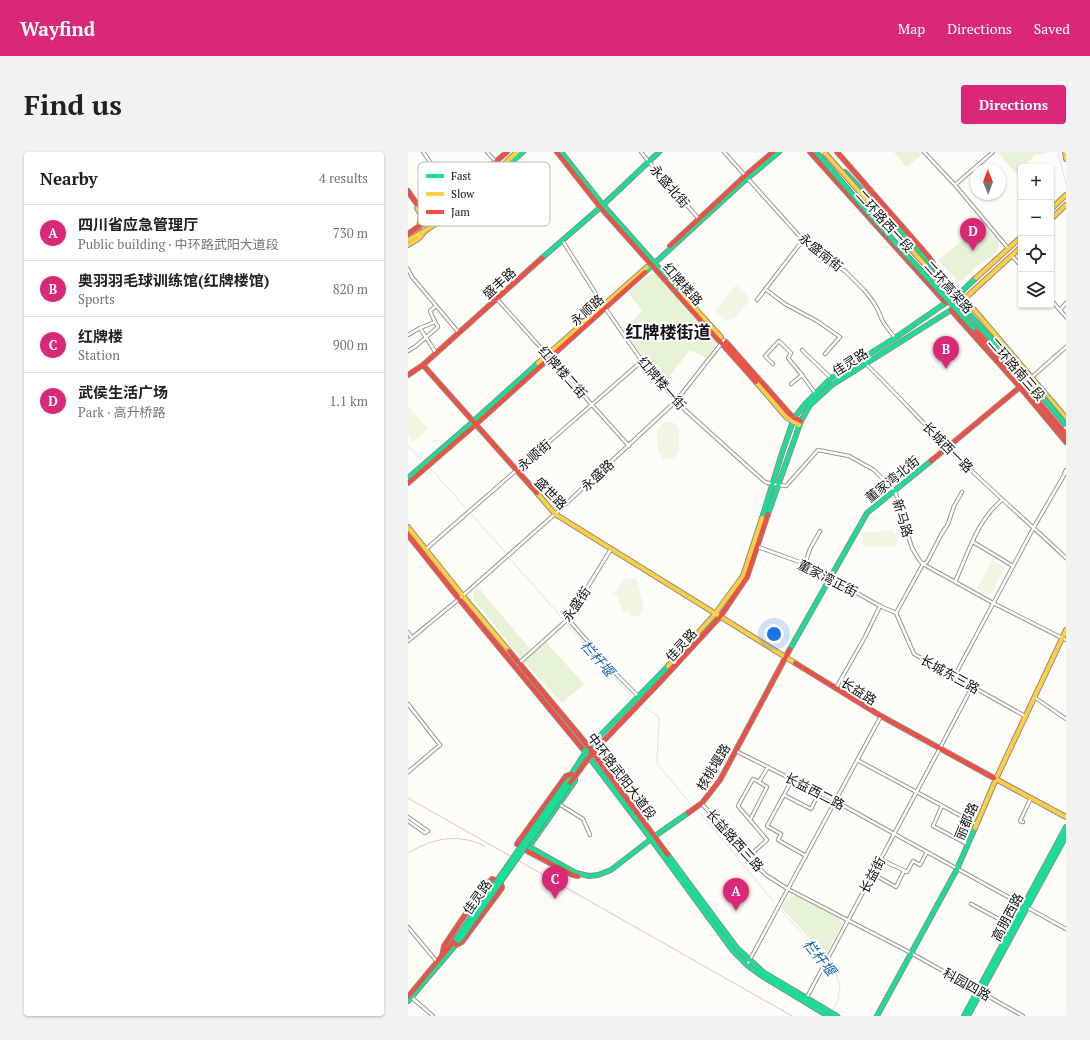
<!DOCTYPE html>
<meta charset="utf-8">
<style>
body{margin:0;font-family:"PT Serif","Noto Sans SC",serif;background:#f2f2f2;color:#202124}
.controls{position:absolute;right:12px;top:12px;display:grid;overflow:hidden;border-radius:4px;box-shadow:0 1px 3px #0004}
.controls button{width:36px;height:36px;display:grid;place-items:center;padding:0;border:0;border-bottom:1px solid #e0e0e0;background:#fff;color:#202124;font:20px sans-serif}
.compass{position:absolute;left:562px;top:12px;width:36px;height:36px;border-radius:50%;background:#fff;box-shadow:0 1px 3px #0004;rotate:359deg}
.you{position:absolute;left:366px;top:482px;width:14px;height:14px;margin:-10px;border:3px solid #fff;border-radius:50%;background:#1a73e8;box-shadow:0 0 0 6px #1a73e833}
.badge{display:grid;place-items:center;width:26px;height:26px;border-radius:50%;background:#db2777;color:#fff;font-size:13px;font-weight:700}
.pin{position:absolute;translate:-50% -33px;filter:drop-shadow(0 1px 2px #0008)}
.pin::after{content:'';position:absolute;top:21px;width:14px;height:12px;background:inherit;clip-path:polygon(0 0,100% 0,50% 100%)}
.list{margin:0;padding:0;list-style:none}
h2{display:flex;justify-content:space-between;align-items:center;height:52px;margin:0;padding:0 16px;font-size:17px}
h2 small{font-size:13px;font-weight:400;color:#757577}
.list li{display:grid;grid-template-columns:26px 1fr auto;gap:12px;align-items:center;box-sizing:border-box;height:56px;padding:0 16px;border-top:1px solid #e0e0e0}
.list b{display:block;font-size:15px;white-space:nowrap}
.list p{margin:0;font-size:13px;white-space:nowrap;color:#757577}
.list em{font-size:13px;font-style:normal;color:#757577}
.icon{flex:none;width:22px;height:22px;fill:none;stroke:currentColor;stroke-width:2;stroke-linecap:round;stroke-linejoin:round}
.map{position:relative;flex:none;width:658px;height:864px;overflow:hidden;border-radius:4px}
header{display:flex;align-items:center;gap:24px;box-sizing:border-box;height:56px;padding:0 20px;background:#db2777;color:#fff}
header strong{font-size:19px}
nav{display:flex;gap:22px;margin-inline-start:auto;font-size:14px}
.intro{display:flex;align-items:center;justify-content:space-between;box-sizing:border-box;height:96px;padding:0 24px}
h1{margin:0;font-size:28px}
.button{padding:10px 18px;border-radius:4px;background:#db2777;color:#fff;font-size:14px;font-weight:700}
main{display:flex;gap:24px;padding:0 24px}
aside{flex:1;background:#fff;border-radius:4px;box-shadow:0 1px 3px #0004}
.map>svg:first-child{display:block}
.green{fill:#e7f3d7}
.pitch{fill:#f0f6e1}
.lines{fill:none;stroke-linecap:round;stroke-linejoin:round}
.stream{stroke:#cde8f7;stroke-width:1}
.street-casing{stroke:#979795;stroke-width:4.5}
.fast-casing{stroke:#8e8d8b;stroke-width:6}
.slow-casing{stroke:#8e8d8b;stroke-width:6}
.jam-casing{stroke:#8e8d8b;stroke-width:6}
.street{stroke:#fffffe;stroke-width:2.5}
.fast{stroke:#16e098;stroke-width:4}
.slow{stroke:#ffcf43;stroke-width:4}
.jam{stroke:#f24e42;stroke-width:4}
.rail{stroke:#d9c6c7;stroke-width:1}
.fast-bridge-casing{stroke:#858482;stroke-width:6;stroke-linecap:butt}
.slow-bridge-casing{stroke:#858482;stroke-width:6;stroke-linecap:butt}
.jam-bridge-casing{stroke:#858482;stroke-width:6;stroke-linecap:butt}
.fast-bridge{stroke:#16e098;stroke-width:4}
.slow-bridge{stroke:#ffcf43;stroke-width:4}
.jam-bridge{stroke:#f24e42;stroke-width:4}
.labels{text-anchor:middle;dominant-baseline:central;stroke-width:4;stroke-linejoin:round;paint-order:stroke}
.street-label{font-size:13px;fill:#111;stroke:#fff}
.water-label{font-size:14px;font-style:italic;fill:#1768a6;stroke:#fff}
.district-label{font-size:17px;font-weight:bold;fill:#111;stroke:#fff}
.key{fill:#fff;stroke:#b8b8b8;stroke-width:1}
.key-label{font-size:11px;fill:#111}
</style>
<header>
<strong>Wayfind</strong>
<nav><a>Map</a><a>Directions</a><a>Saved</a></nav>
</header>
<div class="intro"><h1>Find us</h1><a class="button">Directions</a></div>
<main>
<aside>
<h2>Nearby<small>4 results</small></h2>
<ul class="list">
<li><span class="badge">A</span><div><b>四川省应急管理厅</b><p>Public building · 中环路武阳大道段</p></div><em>730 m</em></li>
<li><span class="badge">B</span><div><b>奥羽羽毛球训练馆(红牌楼馆)</b><p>Sports</p></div><em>820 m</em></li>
<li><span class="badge">C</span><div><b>红牌楼</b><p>Station</p></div><em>900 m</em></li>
<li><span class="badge">D</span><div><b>武侯生活广场</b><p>Park · 高升桥路</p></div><em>1.1 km</em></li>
</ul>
</aside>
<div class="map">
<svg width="658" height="864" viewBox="0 0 658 864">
<rect width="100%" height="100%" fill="#fdfcf7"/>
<!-- green -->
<g class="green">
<path d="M486,0H514L515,2L498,15Z"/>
<path d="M589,0H641L627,3L615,15H613V17L609,22Z"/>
<path d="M575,72L591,89V96L586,103L567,116L556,127L553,129L549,128L530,108Z"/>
<path d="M248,121L309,189L308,193L298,206L282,198L256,231L236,207L216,178L234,159L220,140L242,122Z"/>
<path d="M70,435L122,497L114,507L65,447L66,439Z"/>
<path d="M137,489L176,532L154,551L115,509Z"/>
<path d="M389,743L432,767L434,773L417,804L374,756L379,746Z"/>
</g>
<!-- pitch -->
<g class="pitch">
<path d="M328,133L339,142L341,149L326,167L317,168L307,160Z"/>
<path d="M0,254L20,277L5,290L0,284Z"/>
<path d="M257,270H265L271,277V300L266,307H255L250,299L249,277Z"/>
<path d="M484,379L490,387L487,395H456L453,387L456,380Z"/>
<path d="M584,408L597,415L582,444L569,437Z"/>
<path d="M226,426L229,428L236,456L231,464H224L220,459L215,461L209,443H205L216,428Z"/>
</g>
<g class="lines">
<!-- stream -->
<g class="stream">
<path d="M650,0L658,32"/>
<path d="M0,293L12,307"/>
<path d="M22,316L58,356"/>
<path d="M62,361L97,400"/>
<path d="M104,409L156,468"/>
<path d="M159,472L220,541"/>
<path d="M236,555L250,564L251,569L249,605V609L250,613L284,653"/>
<path d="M290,660L294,663L366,750"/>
<path d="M374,759L427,819L432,833L430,849L426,856"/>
</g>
<defs>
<g id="street">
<path d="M15,0L47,45"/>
<path d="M79,0L88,10"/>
<path d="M233,0L241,10L291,67"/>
<path d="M316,0L395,88L438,120L456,138L464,148L470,158L475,170L487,186"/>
<path d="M516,0L547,33L600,96"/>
<path d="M547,33L585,0"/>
<path d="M154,88L195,153L234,209L277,258L357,330L365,332L378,334L410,298L441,304L466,318L487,339L504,396L512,409L515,412L585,451L658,488"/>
<path d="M604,104L613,114"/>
<path d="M0,117L4,125L51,181"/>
<path d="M357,137L377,152L409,169L432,185L417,202"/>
<path d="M89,147L221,294"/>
<path d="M349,148L395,88"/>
<path d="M643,148L658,165"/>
<path d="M652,158L658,151"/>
<path d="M27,170L22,159L28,154"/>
<path d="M0,183L12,176L28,201"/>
<path d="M394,198L423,226"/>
<path d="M0,199L8,194L30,175L27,170L12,176"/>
<path d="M457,211C485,238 511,267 538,294C577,333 618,368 658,406"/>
<path d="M365,212L357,204L371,189L383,201L380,206L394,223L407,241"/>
<path d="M624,225L658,195"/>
<path d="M383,232L394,223"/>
<path d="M565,390L605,414"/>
<path d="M350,395L397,412L472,454L488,461"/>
<path d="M18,397L234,209"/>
<path d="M397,412L402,397L412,379"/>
<path d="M547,430C560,402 569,368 594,348"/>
<path d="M488,461L506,502L617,564"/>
<path d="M488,461L515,412L519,410L533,383L540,372L546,354L554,340"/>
<path d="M160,467L210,524L231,545"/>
<path d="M0,480L4,486"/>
<path d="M0,489L51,447L147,362L268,249L316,188"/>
<path d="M110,512L160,467L203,397"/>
<path d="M546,525L626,375L655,325L658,318"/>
<path d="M428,536L457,485L472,454"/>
<path d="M626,545L658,567"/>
<path d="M0,552L32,593L0,620"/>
<path d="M328,599L427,649L658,777"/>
<path d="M449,608L568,672"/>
<path d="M384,628L359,674L373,682L370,688L398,704"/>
<path d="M376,643L403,657L411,641"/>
<path d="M151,652L175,667L182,683"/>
<path d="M294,652L339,703L358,723L380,737L503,801L615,864"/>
<path d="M534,654L525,674L559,692"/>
<path d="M0,665L20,679"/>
<path d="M342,668L330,654L345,627L351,630"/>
<path d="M0,669L17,681L20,679"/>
<path d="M615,670L612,669L623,646"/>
<path d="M340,705L359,688L342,668L359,635L351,630L360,615"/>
<path d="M472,707L499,720L505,709L512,713L519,700"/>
<path d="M465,722L488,735L496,719"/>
<path d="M563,752L604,774"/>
<path d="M0,775L30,811"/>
<path d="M339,813L473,564"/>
<path d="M2,844L25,864"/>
<path d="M398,847L532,596L564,535"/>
</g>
<g id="fast">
<path d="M153,0L195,53L274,142"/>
<path d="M437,20L531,120"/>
<path d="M67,42L115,0"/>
<path d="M134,106L195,53L251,0"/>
<path d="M237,120L335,30L371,0"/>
<path d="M0,326L60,274L130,211"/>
<path d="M360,362L393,269L402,253L424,233L543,158L553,150"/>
<path d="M354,366L374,301L386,266L397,252L423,226L487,186L552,141L568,126"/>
<path d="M382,497L459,361L523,309"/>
<path d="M174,596L243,687L325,799L339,813L354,824L420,864"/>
<path d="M157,632L181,595L260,514"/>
<path d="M111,689L168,721L181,724L190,723L203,718L247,684L280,661"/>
<path d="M120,696L167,629V624"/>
<path d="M260,703L329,796L355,820L429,864"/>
<path d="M0,849L51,789"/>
<path d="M469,864L549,717L567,676"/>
<path d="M556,864L658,675"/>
<path d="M560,864L658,684"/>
</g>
<g id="slow">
<path d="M657,0L658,7"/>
<path d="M42,53L64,37"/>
<path d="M9,56L13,63L11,75"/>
<path d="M643,57L658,43"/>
<path d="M45,60L109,0"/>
<path d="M643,67L658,53"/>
<path d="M0,88L20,77L46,59"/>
<path d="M0,93L10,87L18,78"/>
<path d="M530,119L552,141L658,266"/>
<path d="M568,126L613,85"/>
<path d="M274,142L313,185"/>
<path d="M553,150L613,95"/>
<path d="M130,211L239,115"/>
<path d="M348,230L378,265L391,273"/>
<path d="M129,341L147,362L387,511"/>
<path d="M0,375L55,444L101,499"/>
<path d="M260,514L307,462L335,424L354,366"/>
<path d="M586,626L658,665"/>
<path d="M567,676L588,627L658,478"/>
</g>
<g id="jam">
<path d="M149,0L193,56L348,230"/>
<path d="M402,0L538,151"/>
<path d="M429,0L520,104L525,111"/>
<path d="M0,39C9,52 12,61 29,63"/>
<path d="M0,82L42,53L47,45L99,0"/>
<path d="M262,94L337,24L365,0"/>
<path d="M543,158L612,235L658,290"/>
<path d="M318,190L380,260L386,266L393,269"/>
<path d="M15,213L129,341"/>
<path d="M0,223L15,213L134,106"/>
<path d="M523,309L612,235"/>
<path d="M0,331L67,273L237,120"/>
<path d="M0,383L51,447L174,596"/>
<path d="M101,499L181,595L260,703"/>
<path d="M387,511L473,564L586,626"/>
<path d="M164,622L158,624L109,692L121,700L165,723L170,724"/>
<path d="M160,634L185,600L253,529L312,465L339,425L360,362"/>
<path d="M280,661L294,651L312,628L382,497"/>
<path d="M34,804L36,794L59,760L82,729L84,727C88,728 94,731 94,736L54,790L48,793"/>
<path d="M0,845L48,787"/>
</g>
</defs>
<!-- street casing -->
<use href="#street" class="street-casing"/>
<!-- fast casing -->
<use href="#fast" class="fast-casing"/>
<!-- slow casing -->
<use href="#slow" class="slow-casing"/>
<!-- jam casing -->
<use href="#jam" class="jam-casing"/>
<!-- street -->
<use href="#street" class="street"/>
<!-- fast -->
<use href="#fast" class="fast"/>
<!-- slow -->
<use href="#slow" class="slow"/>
<!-- jam -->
<use href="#jam" class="jam"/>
<!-- rail -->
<g class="rail">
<path d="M0,646L384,864"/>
<path d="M0,701C25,686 50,681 77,694"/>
</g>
<defs>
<g id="fast-bridge">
<path d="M408,0L464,65L568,179"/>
<path d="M518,114L629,238L658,273"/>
<path d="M48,787L157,632"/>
<path d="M51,789L160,634"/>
</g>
<path id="slow-bridge" d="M416,0L518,114"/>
<path id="jam-bridge" d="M568,179L619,236L658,283"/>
</defs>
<!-- fast-bridge casing -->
<use href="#fast-bridge" class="fast-bridge-casing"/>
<!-- slow-bridge casing -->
<use href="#slow-bridge" class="slow-bridge-casing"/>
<!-- jam-bridge casing -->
<use href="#jam-bridge" class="jam-bridge-casing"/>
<!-- fast-bridge -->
<use href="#fast-bridge" class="fast-bridge"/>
<!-- slow-bridge -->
<use href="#slow-bridge" class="slow-bridge"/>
<!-- jam-bridge -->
<use href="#jam-bridge" class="jam-bridge"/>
</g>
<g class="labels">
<!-- street labels -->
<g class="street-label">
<text transform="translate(262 34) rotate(49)">永盛北街</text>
<text transform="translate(477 69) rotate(48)">二环路西一段</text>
<text transform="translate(413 100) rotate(39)">永盛南街</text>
<text transform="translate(91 131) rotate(-42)">盛丰路</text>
<text transform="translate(275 132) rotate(48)">红牌楼路</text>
<text transform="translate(541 135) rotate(48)">二环高架路</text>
<text transform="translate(179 158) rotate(-42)">永顺路</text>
<text transform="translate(442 210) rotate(-33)">佳灵路</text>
<text transform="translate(609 217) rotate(49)">二环路南三段</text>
<text transform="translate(155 220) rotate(48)">红牌楼二街</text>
<text transform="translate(254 231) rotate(49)">红牌楼一街</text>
<text transform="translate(540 295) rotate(45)">长城西一路</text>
<text transform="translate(126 303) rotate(-41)">永顺街</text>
<text transform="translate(189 323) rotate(-43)">永盛路</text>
<text transform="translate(484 327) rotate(-39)">董家湾北街</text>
<text transform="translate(143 341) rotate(45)">盛世路</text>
<text transform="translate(495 366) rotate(73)">新马路</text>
<text transform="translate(420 426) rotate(27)">董家湾正街</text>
<text transform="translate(168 452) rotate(-55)">永盛街</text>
<text transform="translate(273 493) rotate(-48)">佳灵路</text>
<text transform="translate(542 522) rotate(29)">长城东三路</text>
<text transform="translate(451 539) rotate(32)">长益路</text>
<text transform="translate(305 615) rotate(-59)">核桃堰路</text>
<text transform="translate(214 624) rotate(53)">中环路武阳大道段</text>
<text transform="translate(407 639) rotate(27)">长益西二路</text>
<text transform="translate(558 669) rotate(-67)">丽都路</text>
<text transform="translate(327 688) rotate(48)">长益路西三路</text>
<text transform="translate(464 723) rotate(-62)">长益街</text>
<text transform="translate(69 745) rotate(-55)">佳灵路</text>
<text transform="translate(599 765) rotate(-62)">高朋西路</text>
<text transform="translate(559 832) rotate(29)">科园四路</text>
</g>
<!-- water labels -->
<g class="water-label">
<text transform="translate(190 506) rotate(48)">栏杆堰</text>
<text transform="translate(412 805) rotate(51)">栏杆堰</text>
</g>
<!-- district labels -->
<g class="district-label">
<text x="260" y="179">红牌楼街道</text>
</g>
</g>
<!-- legend -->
<rect x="10" y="10" width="132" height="64" rx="6" class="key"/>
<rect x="18" y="22" width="18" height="4" fill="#16e098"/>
<rect x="18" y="40" width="18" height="4" fill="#ffcf43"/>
<rect x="18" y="58" width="18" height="4" fill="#f24e42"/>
<g class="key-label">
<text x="43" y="28">Fast</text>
<text x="43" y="46">Slow</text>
<text x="43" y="64">Jam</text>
</g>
</svg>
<div class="controls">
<button>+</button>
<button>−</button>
<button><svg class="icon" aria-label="locate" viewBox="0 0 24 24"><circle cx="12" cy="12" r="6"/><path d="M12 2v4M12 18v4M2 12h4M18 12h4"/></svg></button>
<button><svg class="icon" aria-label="layers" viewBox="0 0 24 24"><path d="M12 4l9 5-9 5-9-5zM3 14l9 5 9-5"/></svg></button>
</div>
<svg class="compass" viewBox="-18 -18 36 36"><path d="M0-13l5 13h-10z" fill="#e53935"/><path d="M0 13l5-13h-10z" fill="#757577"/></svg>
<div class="you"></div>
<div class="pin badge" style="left:328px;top:759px">A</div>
<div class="pin badge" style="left:538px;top:217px">B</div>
<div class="pin badge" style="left:147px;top:747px">C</div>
<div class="pin badge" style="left:565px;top:99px">D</div>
</div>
</main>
